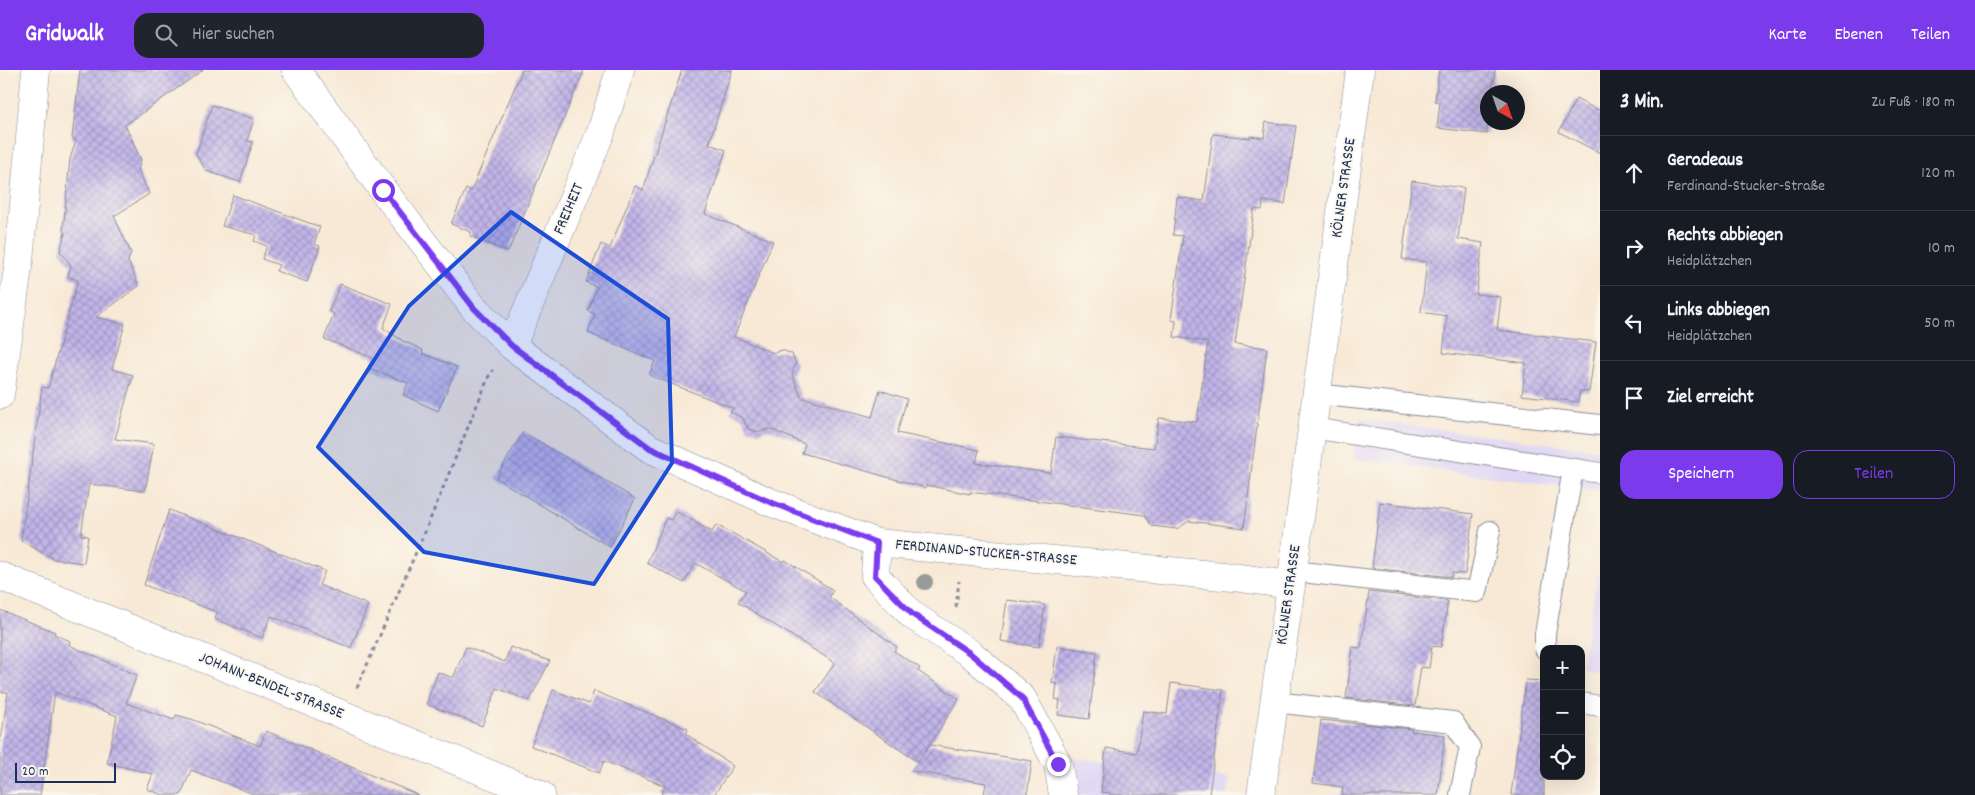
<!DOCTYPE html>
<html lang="de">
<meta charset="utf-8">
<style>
body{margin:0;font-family:Dekko,sans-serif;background:#20242c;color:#f1f3f6}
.controls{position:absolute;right:15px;bottom:15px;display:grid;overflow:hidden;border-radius:10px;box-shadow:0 5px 20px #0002}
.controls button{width:45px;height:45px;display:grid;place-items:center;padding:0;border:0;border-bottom:1px solid #363941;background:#171b24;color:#f1f3f6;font:25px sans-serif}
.compass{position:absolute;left:1480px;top:15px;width:45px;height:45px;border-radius:50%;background:#171b24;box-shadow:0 5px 20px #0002;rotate:140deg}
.scale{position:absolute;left:15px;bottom:12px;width:101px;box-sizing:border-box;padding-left:5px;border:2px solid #1b2f5e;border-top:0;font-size:14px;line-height:18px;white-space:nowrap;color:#1b2f5e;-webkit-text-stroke:4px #fbf7ec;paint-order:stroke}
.stop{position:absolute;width:15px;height:15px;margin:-11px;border:4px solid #7c3aed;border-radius:50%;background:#fff}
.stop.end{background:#7c3aed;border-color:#fff;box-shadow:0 1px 5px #0008}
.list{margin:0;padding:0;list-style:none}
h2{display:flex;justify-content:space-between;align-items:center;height:65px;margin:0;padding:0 20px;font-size:21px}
h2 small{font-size:16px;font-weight:400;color:#9ea1a6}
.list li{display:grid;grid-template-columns:32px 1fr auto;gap:15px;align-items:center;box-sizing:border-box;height:75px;padding:0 20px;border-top:1px solid #363941}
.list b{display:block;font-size:19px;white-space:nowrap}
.list p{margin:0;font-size:16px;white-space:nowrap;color:#9ea1a6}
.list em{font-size:16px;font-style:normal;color:#9ea1a6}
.actions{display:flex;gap:10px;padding:15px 20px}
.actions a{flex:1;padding:11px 0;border:1px solid #7c3aed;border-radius:15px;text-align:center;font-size:18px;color:#7c3aed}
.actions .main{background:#7c3aed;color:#fff}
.icon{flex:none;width:28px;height:28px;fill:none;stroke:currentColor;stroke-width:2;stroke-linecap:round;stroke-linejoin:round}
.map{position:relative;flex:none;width:1600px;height:725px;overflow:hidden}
header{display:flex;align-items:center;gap:30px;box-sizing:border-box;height:70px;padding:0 25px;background:#7c3aed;color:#fff}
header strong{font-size:24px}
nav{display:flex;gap:28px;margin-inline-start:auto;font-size:18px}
.search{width:350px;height:45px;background:#20242c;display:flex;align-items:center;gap:12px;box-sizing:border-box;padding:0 18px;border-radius:15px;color:#9ea1a6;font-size:19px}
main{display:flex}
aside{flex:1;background:#171b24}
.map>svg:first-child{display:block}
.built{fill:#dfd5f5}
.building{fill:url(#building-cross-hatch)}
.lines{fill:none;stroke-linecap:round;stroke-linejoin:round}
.service-casing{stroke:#8a8c9a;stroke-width:22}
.minor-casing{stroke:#8a8c9a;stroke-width:29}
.secondary-casing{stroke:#8a8c9a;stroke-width:29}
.path{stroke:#8a8c9a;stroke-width:3;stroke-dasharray:4 4;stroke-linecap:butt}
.service{stroke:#fff;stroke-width:20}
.minor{stroke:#fff;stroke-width:28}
.secondary{stroke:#fff;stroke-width:28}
.tree{fill:#989b96}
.route{stroke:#7c3aed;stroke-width:6}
.marked{fill:#1d4ed8;fill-opacity:0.2;stroke:#1d4ed8;stroke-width:4;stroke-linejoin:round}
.labels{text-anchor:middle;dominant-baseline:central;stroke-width:4;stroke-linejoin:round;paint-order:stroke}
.street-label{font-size:16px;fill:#1b2f5e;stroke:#fbf7ec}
</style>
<header>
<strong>Gridwalk</strong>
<div class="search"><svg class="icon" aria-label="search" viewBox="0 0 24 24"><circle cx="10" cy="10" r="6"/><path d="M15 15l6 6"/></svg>Hier suchen</div>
<nav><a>Karte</a><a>Ebenen</a><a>Teilen</a></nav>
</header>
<main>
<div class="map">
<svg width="1600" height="725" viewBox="0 0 1600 725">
<defs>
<pattern id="building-cross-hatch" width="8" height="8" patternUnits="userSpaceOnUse" patternTransform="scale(1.25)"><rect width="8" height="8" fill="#c2b6e9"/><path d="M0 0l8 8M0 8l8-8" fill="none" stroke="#9d94c0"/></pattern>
</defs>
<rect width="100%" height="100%" fill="#fbf7ec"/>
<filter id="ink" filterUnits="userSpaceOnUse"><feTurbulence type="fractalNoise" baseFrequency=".02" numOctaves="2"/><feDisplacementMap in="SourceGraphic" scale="10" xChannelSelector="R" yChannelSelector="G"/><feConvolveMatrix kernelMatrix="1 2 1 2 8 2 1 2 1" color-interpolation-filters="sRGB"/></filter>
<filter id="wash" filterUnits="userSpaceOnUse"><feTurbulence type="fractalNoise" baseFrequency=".0096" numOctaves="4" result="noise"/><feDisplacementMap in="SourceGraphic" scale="20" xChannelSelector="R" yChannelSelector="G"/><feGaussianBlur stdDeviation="1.12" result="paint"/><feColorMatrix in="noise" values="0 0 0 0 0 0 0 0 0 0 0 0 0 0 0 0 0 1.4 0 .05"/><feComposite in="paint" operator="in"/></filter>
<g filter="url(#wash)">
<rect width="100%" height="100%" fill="#f8e9d6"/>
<!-- built -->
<g class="built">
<path d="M1359,349L1600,380V421L1354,389Z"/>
<path d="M1600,496V603L1581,597V594Z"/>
<path d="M1068,687L1230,708L1228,725H1074Z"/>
</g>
<g id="blocks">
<!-- building -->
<g class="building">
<path d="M80,0H203L125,55L141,90L138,99L149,124L114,146L131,183L128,191L139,216L96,247L125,254L112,299L133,305L115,369L154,374L145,421L89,414L81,465L88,466L84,493L54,489L21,471L42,317L48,318L78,210L68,207L71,195L60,181L65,163L63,160L70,89L76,71L72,68Z"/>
<path d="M522,0H584L508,182L470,166L471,162L451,154L466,119L471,121Z"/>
<path d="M682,0H732L709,74L726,80L705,144L773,171L734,267L774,283L782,280L792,284L796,294L792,304L801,327L872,347L880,320L907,329L897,363L979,380L976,393L1051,403L1056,367L1154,378L1159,348L1197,352L1208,272L1174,267L1176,251L1171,250L1183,166L1173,165L1177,127L1204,131L1213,64L1250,68V66L1264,68L1266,52L1296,56L1285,134L1263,131L1262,140L1254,139L1235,274L1267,278L1244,458L1189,451L1177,459L1152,456L1144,445L970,422V424L926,415V418L802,383L805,374L770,359L758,362L748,359L743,348L730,342L733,338L649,305L655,291L588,263L595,244L588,241L597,217L586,212L601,174L610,178L635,116L643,120Z"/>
<path d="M1439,0H1495L1492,22H1488L1487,64L1437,58L1440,32L1435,31Z"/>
<path d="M1576,29L1600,41V83L1559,62Z"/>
<path d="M212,35L254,49L247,71L253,72L240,112L206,101L196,84Z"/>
<path d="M1412,111L1464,118L1458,169L1483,173L1476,224L1501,227L1497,260L1596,272L1589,322L1580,321L1578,332L1522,325L1526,293L1443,283L1447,246L1421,242L1427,192L1402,189Z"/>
<path d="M233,125L320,157L314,174L320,176L307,212L276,201L279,195L262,189L267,176L254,171L256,165L222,156Z"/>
<path d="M340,214L392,234L383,258L403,271L423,280L422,283L457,297L438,341L403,325L408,313L369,298L373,288L324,269L334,244L329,241Z"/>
<path d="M523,362L635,429L610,477L496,408Z"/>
<path d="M1380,432L1473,444L1465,504L1452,503V507L1372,498Z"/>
<path d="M169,440L325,501L319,515L368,535L351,578L271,546L262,568L215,549L217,542L144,515Z"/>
<path d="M676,441L712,462L716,455L732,463L783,492L785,490L833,520L829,527L897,577L894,581L920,598L918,601L959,629L918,692L815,622L835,593L738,532L746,521L695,493L684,513L647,493L666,448L671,450Z"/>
<path d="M1369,522L1448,531L1441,577L1432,576L1429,598L1421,597L1415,636L1346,628L1353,577L1361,578Z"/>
<path d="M1007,530L1045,535L1039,577L1001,571Z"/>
<path d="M0,540L55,562L54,564L70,571L69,575L137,605L126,633L174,650L176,645L191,649L260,676L266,661L418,725H256L191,700L181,725H163L147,719L153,704L107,693L117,646L55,622L40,725H0V678L8,622H0Z"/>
<path d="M1057,576L1097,582L1089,649L1058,645L1060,630L1055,629L1057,614L1052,613Z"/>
<path d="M466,577L505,592L510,577L550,591L529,631L497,618L482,656L426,634L438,602L453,608Z"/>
<path d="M1526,610L1544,611V725H1511Z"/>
<path d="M1171,613L1223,620L1209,725H1110V723L1101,722L1106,678L1137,683L1143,641L1167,644Z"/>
<path d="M553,620L589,634L594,621L688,659L686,664L733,696L714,725H661L665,716L604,691L599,703L531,676Z"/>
<path d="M1321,650L1412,659L1411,661L1445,665L1438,725H1342L1343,717L1313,713Z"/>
<path d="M930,675L1032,691L1027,725H984L986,713L911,701Z"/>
</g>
</g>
</g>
<g filter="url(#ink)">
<use href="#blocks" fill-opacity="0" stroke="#8a8c9a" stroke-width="1"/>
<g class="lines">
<defs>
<g id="service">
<path d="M1316,324L1600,355"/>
<path d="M1312,358L1600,403"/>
<path d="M1293,501L1477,522L1490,461"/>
<path d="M1545,579V564L1573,399"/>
<path d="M1274,632L1453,652L1470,677L1460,725"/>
<path d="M1581,633L1600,636"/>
</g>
<g id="minor">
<path d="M296,0L383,120L474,238L512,276L649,378L770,432L877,473L1233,507L1291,515"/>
<path d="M512,276L601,62L620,0"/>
<path d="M0,325L19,191L36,0"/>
<path d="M877,473L875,506L912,545L971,584L1022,628L1058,694L1063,725"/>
<path d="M0,506L541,725"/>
</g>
<path id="secondary" d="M1261,725L1291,515L1360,0"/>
</defs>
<!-- service casing -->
<use href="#service" class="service-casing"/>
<!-- minor casing -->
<use href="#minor" class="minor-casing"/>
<!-- secondary casing -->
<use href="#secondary" class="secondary-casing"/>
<!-- path -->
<g class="path">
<path d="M956,537L959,511"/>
<path d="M357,618L427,457L489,306L493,300"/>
</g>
<!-- service -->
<use href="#service" class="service"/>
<!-- minor -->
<use href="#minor" class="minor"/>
<!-- secondary -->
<use href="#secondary" class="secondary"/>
</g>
<!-- trees -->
<circle class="tree" cx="925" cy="512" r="8"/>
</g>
<g class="lines" filter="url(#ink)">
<!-- route -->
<path class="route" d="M383,120L474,238L512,276L650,378L770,432L877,473L875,506L912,544L971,584L1022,628L1058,694"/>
</g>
<!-- marked area -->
<path class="marked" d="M511,142L668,249L672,393L594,514L424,482L318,377L409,236Z"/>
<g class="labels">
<!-- street labels -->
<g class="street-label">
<text transform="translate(1344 118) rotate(-82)">KÖLNER STRASSE</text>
<text transform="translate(569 139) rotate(-67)">FREIHEIT</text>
<text transform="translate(986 483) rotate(5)">FERDINAND-STUCKER-STRASSE</text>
<text transform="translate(1289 525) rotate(-82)">KÖLNER STRASSE</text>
<text transform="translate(271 616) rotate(22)">JOHANN-BENDEL-STRASSE</text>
</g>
</g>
</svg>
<div class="controls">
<button>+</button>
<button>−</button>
<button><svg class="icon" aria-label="locate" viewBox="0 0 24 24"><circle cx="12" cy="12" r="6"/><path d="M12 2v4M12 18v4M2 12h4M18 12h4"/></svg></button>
</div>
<svg class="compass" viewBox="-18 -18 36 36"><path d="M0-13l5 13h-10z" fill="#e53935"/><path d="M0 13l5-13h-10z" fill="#9ea1a6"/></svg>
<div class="scale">20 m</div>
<div class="stop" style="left:383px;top:120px"></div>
<div class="stop end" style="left:1058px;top:694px"></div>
</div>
<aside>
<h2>3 Min.<small>Zu Fuß · 180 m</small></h2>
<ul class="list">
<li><svg class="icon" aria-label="ahead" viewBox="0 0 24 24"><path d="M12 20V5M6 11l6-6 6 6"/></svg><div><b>Geradeaus</b><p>Ferdinand-Stucker-Straße</p></div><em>120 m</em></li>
<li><svg class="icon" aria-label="right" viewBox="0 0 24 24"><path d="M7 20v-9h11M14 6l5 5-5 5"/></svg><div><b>Rechts abbiegen</b><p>Heidplätzchen</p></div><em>10 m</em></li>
<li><svg class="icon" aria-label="left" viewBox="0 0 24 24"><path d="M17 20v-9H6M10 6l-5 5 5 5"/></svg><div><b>Links abbiegen</b><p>Heidplätzchen</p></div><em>50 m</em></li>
<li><svg class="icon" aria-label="arrive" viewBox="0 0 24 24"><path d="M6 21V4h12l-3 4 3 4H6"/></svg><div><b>Ziel erreicht</b></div></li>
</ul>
<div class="actions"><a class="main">Speichern</a><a>Teilen</a></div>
</aside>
</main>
